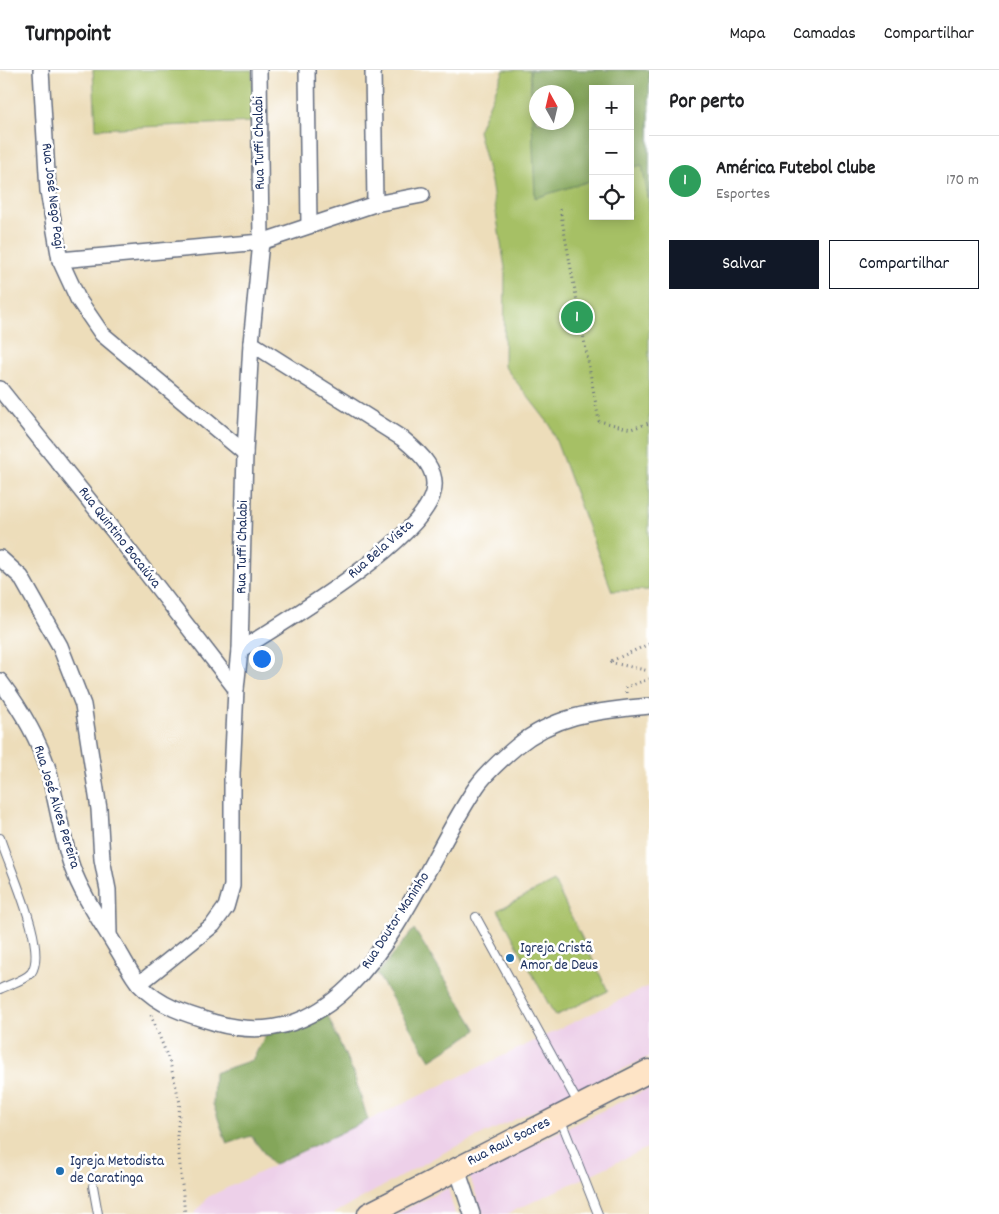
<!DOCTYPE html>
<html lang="pt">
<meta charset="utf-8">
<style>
body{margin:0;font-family:Dekko,sans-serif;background:#f6f6f6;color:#202124}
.controls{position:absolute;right:15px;top:15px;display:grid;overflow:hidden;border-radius:0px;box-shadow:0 2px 12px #0003}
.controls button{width:45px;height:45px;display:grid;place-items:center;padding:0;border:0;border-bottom:1px solid #e0e0e0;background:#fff;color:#202124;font:25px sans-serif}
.compass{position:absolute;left:529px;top:15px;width:45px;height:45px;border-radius:50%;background:#fff;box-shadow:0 2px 12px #0003;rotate:352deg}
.you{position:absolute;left:261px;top:588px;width:18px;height:18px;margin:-12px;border:4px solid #fff;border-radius:50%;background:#1a73e8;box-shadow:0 0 0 8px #1a73e833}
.badge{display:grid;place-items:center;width:32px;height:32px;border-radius:50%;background:#111827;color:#fff;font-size:16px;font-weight:700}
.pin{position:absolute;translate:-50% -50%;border:2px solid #fff;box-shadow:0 1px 5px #0006}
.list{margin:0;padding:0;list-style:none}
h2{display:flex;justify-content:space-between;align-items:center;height:65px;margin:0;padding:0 20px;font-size:21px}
h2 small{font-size:16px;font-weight:400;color:#757577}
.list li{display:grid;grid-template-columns:32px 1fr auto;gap:15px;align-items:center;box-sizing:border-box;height:90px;padding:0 20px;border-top:1px solid #e0e0e0}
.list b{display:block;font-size:19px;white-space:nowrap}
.list p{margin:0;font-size:16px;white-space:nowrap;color:#757577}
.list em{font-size:16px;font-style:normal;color:#757577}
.actions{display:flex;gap:10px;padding:15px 20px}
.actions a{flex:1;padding:11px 0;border:1px solid #111827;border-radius:0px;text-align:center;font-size:18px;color:#111827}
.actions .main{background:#111827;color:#fff}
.icon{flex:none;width:28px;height:28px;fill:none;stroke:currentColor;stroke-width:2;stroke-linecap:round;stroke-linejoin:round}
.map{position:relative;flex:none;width:649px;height:1144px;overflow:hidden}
header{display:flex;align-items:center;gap:30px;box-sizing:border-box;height:70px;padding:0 25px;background:#fff;border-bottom:1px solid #e0e0e0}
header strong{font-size:24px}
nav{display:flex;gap:28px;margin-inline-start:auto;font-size:18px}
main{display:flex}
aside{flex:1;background:#fff}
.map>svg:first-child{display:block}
.built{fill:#edd0e9}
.green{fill:#a6c065;stroke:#607862;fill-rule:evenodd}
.forest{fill:#84a65a;stroke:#506a5c;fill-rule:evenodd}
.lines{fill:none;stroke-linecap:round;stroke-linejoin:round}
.service-casing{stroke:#646c7e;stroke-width:10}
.minor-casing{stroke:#646c7e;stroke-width:18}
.secondary-casing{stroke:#646c7e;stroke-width:25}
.path{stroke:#646c7e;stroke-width:3;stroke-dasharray:1 4;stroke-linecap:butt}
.service{stroke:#fff;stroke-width:8}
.minor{stroke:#fff;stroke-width:15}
.secondary{stroke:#fee4c6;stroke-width:22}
.poi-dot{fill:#1f6fb2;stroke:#fff;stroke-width:2}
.labels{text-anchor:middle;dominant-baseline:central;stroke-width:5;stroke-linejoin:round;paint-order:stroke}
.street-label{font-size:15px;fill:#1b2f5e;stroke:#fff}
.poi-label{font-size:15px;fill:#1b2f5e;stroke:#fff;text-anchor:start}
</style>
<header>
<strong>Turnpoint</strong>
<nav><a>Mapa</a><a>Camadas</a><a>Compartilhar</a></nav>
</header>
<main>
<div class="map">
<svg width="649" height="1144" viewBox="0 0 649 1144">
<rect width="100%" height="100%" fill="#fff"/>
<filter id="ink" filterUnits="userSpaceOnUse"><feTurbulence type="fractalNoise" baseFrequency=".02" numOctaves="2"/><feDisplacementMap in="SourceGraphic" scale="10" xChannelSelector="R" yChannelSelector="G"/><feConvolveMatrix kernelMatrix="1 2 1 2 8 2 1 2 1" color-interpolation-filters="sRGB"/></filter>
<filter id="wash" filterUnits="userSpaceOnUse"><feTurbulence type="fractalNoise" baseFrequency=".0096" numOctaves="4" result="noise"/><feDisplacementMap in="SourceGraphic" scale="20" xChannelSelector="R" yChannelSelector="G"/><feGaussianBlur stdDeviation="1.12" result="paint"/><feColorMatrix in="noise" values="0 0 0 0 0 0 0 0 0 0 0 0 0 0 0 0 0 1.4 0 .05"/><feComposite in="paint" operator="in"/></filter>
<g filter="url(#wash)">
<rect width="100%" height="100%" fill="#edddba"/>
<!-- built -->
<g class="built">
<path d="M649,916V987L443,1083L333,1144H194L208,1127Z"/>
<path d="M649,1018V1077L507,1144H483L469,1105Z"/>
<path d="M448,1118L455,1144H396Z"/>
</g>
<!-- green -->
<g class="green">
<path d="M93,0H252L254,52L96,59Z"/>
<path d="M504,0H649V520L612,521L550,355L504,296L505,198L491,112L478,61ZM593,19H630V146H593ZM536,22H566V52H536Z"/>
<path d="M554,811L608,921L555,946L498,840Z"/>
</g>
<!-- forest -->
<g class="forest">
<path d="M530,0H649V133L642,95L630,98V19H593V110L535,128ZM536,22H566V52H536Z"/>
<path d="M414,859L477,960L430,990L377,904Z"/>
<path d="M327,944L354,1005L368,1050L273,1095L251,1066L227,1074L213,1034L214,1003L252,990L266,965Z"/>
</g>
</g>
<g filter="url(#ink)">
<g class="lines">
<defs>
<g id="service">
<path d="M0,768C8,795 49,880 31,903C25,910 8,915 0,919"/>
<path d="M476,847L579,1035"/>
<path d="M560,1048L598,1144"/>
<path d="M93,1116L98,1144"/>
</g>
<g id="minor">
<path d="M41,0L48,121L60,190L78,229L102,264L245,383"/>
<path d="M307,0L309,155"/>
<path d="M373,0L375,134"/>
<path d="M60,190L261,172L375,134L422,125"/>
<path d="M0,319L124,474L236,619"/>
<path d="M0,488L21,507L60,576L83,635L99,739L102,789L108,820L109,863"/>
<path d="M240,580C286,551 414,475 432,426C441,401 420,383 403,369L251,273"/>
<path d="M0,611C20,638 38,667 48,699C57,732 61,765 72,797C82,825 101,852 116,877C124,889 131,905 140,915C160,937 189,945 216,953C361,994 415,805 477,716C487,702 503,688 516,677C557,643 599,641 649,636"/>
<path d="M139,914L213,855L226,837L232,816V704L236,619L240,580L245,383L251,273L261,172L259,0"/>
<path d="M457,1099L472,1144"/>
</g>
<path id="secondary" d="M369,1144L649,1001"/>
</defs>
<!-- service casing -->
<use href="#service" class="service-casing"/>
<!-- minor casing -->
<use href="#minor" class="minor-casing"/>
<!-- secondary casing -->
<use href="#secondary" class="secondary-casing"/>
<!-- path -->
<g class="path">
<path d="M560,139L599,351L631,359L649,353"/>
<path d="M649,574L609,592L649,601"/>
<path d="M626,623V617L649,609"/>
<path d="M151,945L170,993L180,1033L177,1066L185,1144"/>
</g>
<!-- service -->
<use href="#service" class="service"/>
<!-- minor -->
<use href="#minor" class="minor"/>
<!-- secondary -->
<use href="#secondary" class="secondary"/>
</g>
</g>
<!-- markers -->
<g class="poi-dot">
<circle cx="510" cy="888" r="5"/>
<circle cx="60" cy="1101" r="5"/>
</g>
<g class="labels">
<!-- street labels -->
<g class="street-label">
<text transform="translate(260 73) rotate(-91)">Rua Tuffi Chalabi</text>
<text transform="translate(52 126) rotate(83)">Rua José Nego Pagi</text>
<text transform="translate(119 468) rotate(52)">Rua Quintino Bocaiúva</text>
<text transform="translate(243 477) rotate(-89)">Rua Tuffi Chalabi</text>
<text transform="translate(381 480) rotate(-41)">Rua Bela Vista</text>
<text transform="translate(56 737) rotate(73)">Rua José Alves Pereira</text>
<text transform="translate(396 851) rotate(-57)">Rua Doutor Maninho</text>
<text transform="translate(509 1072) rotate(-27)">Rua Raul Soares</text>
</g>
<!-- poi labels -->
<g class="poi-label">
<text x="520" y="879">Igreja Cristã<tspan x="520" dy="17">Amor de Deus</tspan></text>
<text x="70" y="1092">Igreja Metodista<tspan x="70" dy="17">de Caratinga</tspan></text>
</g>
</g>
</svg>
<div class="controls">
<button>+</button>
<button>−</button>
<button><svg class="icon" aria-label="locate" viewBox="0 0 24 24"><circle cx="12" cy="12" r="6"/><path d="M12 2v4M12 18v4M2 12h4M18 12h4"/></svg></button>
</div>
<svg class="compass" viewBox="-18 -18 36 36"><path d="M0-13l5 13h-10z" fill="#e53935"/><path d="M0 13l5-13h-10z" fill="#757577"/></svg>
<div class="you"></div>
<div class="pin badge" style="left:577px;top:247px;background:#2e9e5b">1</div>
</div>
<aside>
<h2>Por perto<small></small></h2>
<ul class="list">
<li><span class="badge" style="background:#2e9e5b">1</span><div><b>América Futebol Clube</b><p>Esportes</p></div><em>170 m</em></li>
</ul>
<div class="actions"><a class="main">Salvar</a><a>Compartilhar</a></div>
</aside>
</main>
